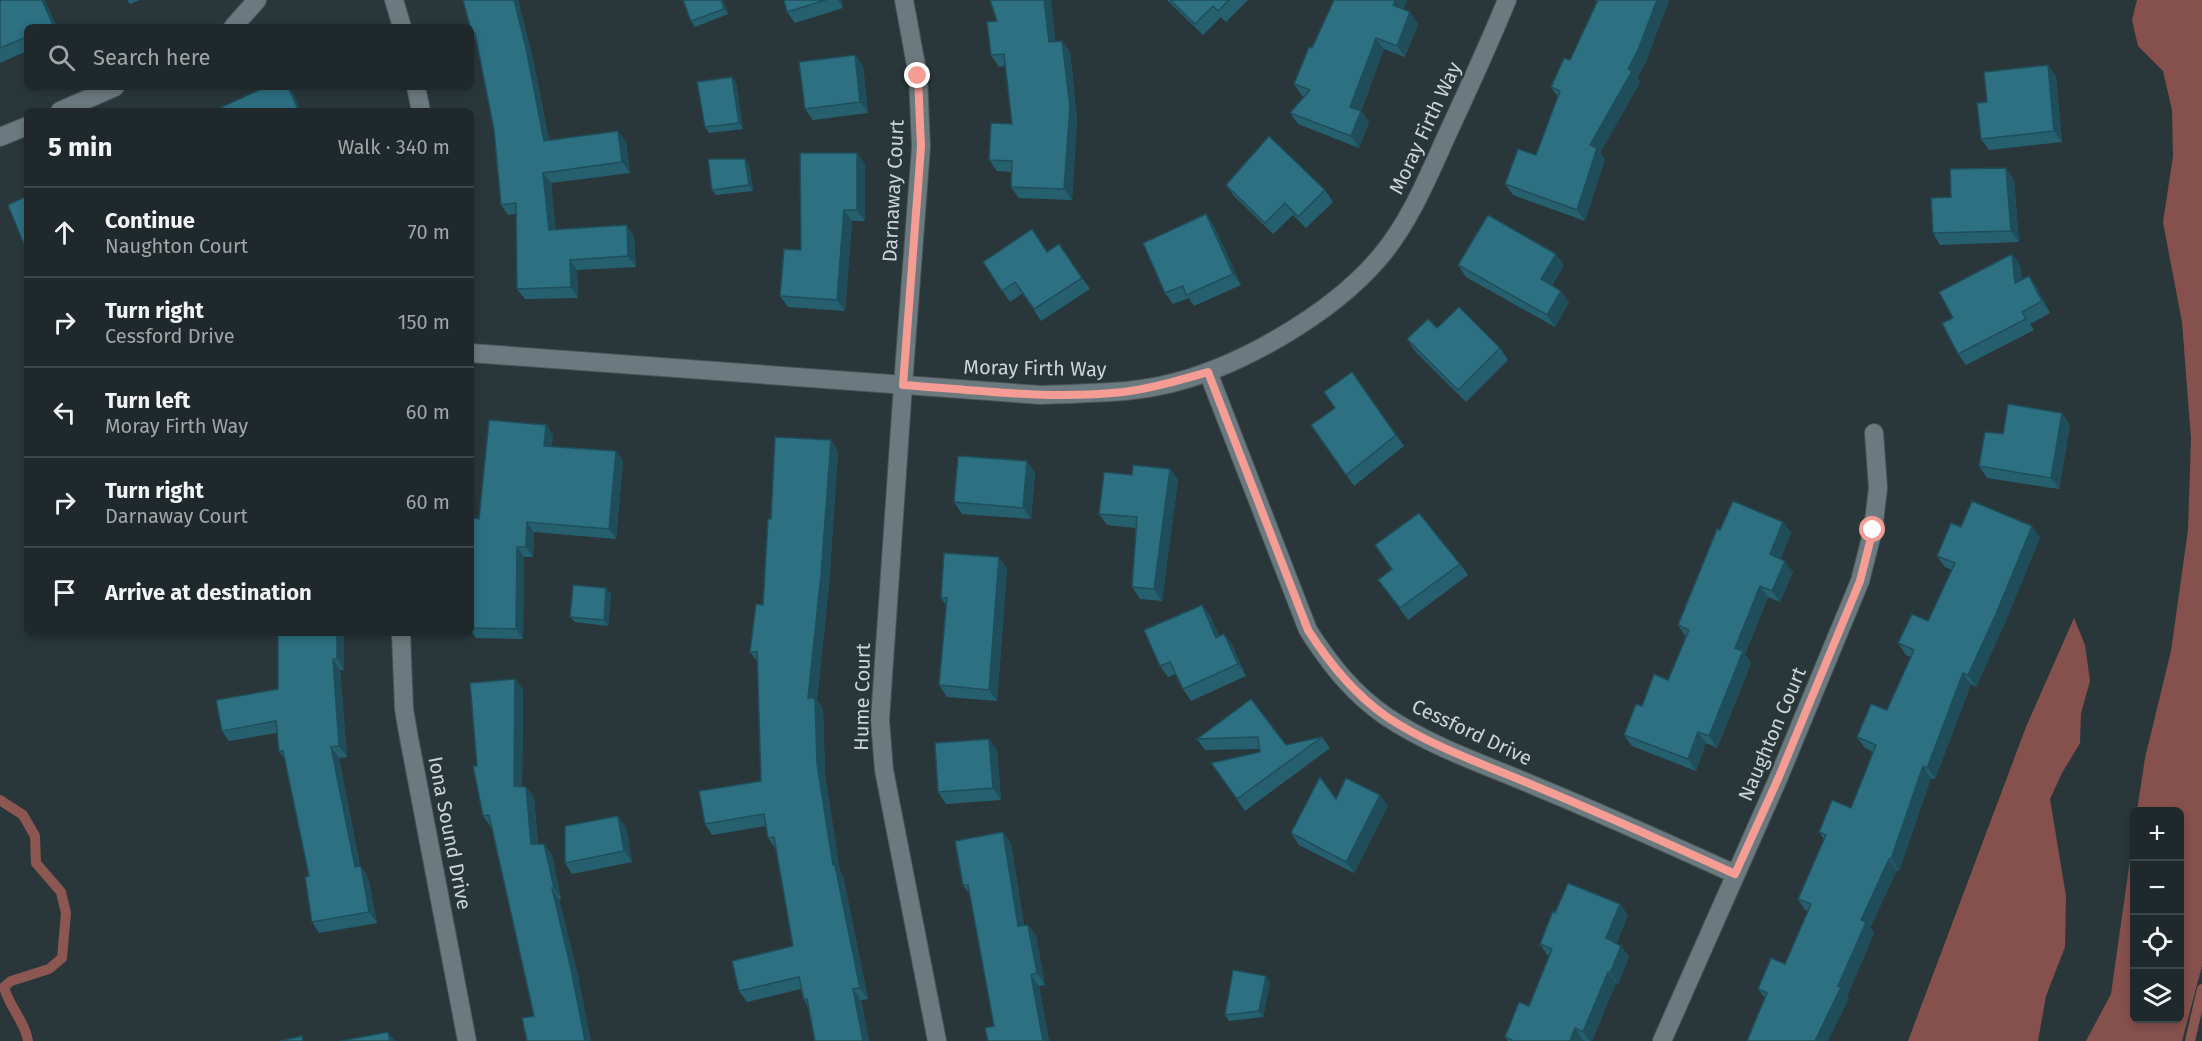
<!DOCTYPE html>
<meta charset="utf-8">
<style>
body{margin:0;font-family:"Fira Sans",sans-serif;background:#2c3538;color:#f1f3f6}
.controls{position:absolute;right:18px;bottom:18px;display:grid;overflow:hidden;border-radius:9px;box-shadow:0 3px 9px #0003}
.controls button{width:54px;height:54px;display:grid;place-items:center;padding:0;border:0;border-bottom:2px solid #3c4548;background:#1f292c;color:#f1f3f6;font:30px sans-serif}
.stop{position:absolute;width:18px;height:18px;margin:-14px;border:4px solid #f59c94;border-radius:50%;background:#fff}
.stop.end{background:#f59c94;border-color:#fff;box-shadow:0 2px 6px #0008}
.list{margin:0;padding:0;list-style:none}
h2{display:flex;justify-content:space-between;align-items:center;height:78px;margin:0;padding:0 24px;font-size:26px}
h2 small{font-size:20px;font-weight:400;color:#a1a6a9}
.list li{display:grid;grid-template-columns:39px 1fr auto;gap:18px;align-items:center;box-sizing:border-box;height:90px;padding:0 24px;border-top:2px solid #3c4548}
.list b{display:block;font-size:22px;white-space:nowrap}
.list p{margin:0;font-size:20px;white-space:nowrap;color:#a1a6a9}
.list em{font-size:20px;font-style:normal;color:#a1a6a9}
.icon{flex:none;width:33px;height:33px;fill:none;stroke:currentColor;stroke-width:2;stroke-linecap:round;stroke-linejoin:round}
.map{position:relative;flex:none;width:2202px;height:1041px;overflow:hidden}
.search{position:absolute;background:#1f292c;box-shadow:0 3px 9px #0003;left:24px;top:24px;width:450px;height:66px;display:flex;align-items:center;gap:15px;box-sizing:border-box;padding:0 21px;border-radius:9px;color:#a1a6a9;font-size:22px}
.panel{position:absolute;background:#1f292c;box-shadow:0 3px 9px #0003;left:24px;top:108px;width:450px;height:528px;border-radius:9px}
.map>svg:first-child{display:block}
.forest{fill:#86514d}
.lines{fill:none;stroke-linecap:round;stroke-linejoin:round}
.stream{stroke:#8c5651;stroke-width:10}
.minor-casing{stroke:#495558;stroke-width:20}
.minor{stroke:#6b7a7f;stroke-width:18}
.wall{fill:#26606f}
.shaded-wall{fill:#1f4e5a}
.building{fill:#2c7081;stroke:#1f4e5a;stroke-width:1.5}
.route{stroke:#f59c94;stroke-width:8}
.labels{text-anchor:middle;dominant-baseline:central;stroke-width:4.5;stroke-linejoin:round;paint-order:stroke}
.street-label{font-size:20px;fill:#ccd4d7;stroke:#29373b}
</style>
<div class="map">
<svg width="2202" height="1041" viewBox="0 0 2202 1041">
<rect width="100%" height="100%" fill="#29373b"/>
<!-- forest -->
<g class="forest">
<path d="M2137,0H2202V966L2182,1041H2086L2111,994L2134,832V1018H2180V812L2137,811L2145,758L2171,651L2188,530L2191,438L2182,322L2163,222L2173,156L2172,110L2163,71L2138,46L2132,20Z"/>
<path d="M2074,618L2085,645L2090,681L2081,713L2080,743L2062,773L2050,799L2066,896L2065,947L2046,996L2038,1041H1908L2026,727Z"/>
</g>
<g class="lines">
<!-- stream -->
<g class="stream">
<path d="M0,800L23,815L35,836L36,863L61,892L66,913L62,958L49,969L11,981L4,987C9,1007 25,1021 28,1041"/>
<path d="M2190,1041L2202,989"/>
</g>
<defs>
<g id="minor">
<path d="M394,0L402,27"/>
<path d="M904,0L918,76L921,147L903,385L880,720L884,770L937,1041"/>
<path d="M233,27L257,0"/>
<path d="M416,87L421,111"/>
<path d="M60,111L115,87"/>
<path d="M0,137L27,126"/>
<path d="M471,353L1041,395C1081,393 1120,394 1159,386C1234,371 1331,315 1380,257C1409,223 1428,177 1446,137C1467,92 1488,46 1507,0"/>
<path d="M1208,372L1308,630C1329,663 1353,694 1387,717C1432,747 1486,765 1535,786C1603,814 1669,844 1735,874"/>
<path d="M401,633L404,709L409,738L467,1041"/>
<path d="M1662,1041L1778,779L1860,581L1873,530L1878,488L1874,433"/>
</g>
</defs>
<!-- minor casing -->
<use href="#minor" class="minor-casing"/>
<!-- minor -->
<use href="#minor" class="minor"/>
</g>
<!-- wall -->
<g class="wall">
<path d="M0,0L57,27H27V51L0,63Z"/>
<path d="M127,0H140L130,4Z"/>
<path d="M463,0H518L533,59L549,140L626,142L630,173L551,183L555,229L634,236L636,267L577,270L578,298L525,299L517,289L516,214L508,215L501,205L494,130L476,40L472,34Z"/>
<path d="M683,0H723L728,14L695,27L691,21Z"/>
<path d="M784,0H841L843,8L795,23L787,12Z"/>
<path d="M1167,0H1248L1226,22L1221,17L1203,35Z"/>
<path d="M1334,0H1407L1403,10L1418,24L1405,57L1384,49L1361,111L1369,122L1359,148L1298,124L1290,113L1304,96H1302L1294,84L1312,48Z"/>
<path d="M1594,0H1669L1646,61L1637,78L1640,82L1600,153L1605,159L1585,221L1513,195L1505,184L1536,155L1558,97L1551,87L1570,60L1597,1Z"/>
<path d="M997,21L1055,41H1062L1070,52L1077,119L1072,200L1019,198L1011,187V172L997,171L989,160L1012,124L1005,66L999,67L991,55Z"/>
<path d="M855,55L863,66L868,113L813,120L805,109Z"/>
<path d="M2048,65L2056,77L2062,142L1989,150L1981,139L1987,102Z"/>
<path d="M732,77L736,83L743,129L709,133L705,127Z"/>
<path d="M745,159L749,165L753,191L716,195L712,190Z"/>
<path d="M865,164V221H852L845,311L788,307L780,296L801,250Z"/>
<path d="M2014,179L2019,242L1940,245L1933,233L1951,197Z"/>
<path d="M1226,185L1325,190L1333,202L1306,228L1293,215L1273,234L1234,196Z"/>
<path d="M1206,214L1214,226L1241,285L1194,306L1189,298L1173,304L1165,293Z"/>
<path d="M1059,244L1090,289L1041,321L1023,293L1010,302L983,262L1048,252Z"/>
<path d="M1458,265H1564L1552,286L1569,302L1555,327L1466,277Z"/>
<path d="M2020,265L2022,280L2029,276L2037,288L2050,313L2030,324L2034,330L1966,365L1958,354L1953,318Z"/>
<path d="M1437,328L1500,348L1508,360L1466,402L1415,351L1407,339Z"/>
<path d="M1352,372L1404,446L1354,486L1311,425L1335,408Z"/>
<path d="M546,425L553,435L551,447L616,451L623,461L616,539L534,532L533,557H524L523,639L476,638L471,631V572Z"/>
<path d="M2070,425L2059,489L1987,478L1979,466Z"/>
<path d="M838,451L829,585L817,700L823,709L825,775L840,872L843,876L868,999L861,1000L869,1041H815L808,1007L804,1000L801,989L747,1002L739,991L793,946L776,849L768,838L766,826L712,835L705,824L761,781L757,661L750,652L763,605L771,519Z"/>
<path d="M1170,469L1178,480L1162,601L1140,599L1132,587L1136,528L1107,525L1099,514L1132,475Z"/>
<path d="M1035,472L1031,519L962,514L954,502Z"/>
<path d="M1783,522L1791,533L1780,559L1793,572L1780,602L1768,597L1745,654L1751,663L1717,748L1706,743L1696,771L1632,746L1624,735L1642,706L1668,680L1686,637L1678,625L1720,530Z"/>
<path d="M1961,527L2040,537L2004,625L1976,687L1971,684L1935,779L1931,778L1899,871L1897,870L1870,928L1874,933L1847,996L1849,999L1765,998L1758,989L1785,964L1808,911L1805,910L1798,899L1824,839L1819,832L1851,808L1873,752L1865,748L1857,737L1887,710L1911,657L1906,655L1898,643L1928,621L1952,570L1945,567L1937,556Z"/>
<path d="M1460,564L1468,575L1408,620L1378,580Z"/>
<path d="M1007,568L997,701L947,697L939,685L946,605L941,598Z"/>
<path d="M606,588L611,594L608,626L575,622L570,617Z"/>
<path d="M1202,605L1210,616L1219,636L1224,634L1232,645L1246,676L1191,701L1183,689L1176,674L1168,677L1160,666Z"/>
<path d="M278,633H344V670H340L347,757L339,758L360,866L368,877L377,923L319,933L312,922L309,876L285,760L279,751L277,733L229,741L222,731L278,689Z"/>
<path d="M515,679L523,690L522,787H526L534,798L538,844H544L552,855L561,899H559L579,980L534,1016L492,827H491L483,816L477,766Z"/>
<path d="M1251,699L1286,745L1322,737L1330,748L1245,811L1211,763L1260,752L1259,749L1205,750L1197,739Z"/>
<path d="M997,750L1001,800L946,804L938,792Z"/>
<path d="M1388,806L1354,873L1299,845L1291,833Z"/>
<path d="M626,827L632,862L572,874L565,863Z"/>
<path d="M1003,832L1011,844L1024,925H1028L1036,936L1045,985L1039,986L1049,1041H988L994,1026L970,895L963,885Z"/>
<path d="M1555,913L1628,915L1616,943L1621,946L1629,957L1618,984L1616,983L1592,1041H1585L1583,1040L1582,1041H1508L1505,1037L1529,1006L1549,956L1547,955L1540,944Z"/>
<path d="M1270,982L1263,1017L1229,1021L1225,1015Z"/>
</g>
<!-- shaded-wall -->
<g class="shaded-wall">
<path d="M42,0H45L57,27H54L53,25Z"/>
<path d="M514,0H518L533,59L551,152L544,141Z"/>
<path d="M721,0H723L728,14L724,9Z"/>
<path d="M838,0H841L843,8Z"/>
<path d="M1044,0H1051L1057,53L1049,42Z"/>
<path d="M1395,0H1407L1401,17L1393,5Z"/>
<path d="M1657,0H1669L1646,61L1637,78L1640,82L1600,153L1605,159L1585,221L1577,210L1590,145L1628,69Z"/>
<path d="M1410,12L1418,24L1405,57L1397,46Z"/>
<path d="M1376,38L1384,49L1358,118L1350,107Z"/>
<path d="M1062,41L1070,52L1077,119L1072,200L1064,189Z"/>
<path d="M855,55L863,66L868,113L860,102Z"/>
<path d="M2048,65L2056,77L2062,142L2054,131Z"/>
<path d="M732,77L736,83L743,129L739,123Z"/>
<path d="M288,87H290L292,90L301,111H299Z"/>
<path d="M1361,111L1369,122L1359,148L1351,136Z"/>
<path d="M618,131L626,142L630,173L622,162Z"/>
<path d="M857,153L865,164V221L857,210Z"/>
<path d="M745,159L749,165L753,191L749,185Z"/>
<path d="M2006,168L2014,179L2019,242L2011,231Z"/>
<path d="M543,173L551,183L557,240L549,230Z"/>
<path d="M844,210L852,221L845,311L837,300Z"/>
<path d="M1206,214L1214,226L1241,285L1233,274Z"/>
<path d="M627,225L634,236L636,267L628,256Z"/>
<path d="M1556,254L1564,265L1549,291L1541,279Z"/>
<path d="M2012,254L2020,265L2023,294L2015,283Z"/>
<path d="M570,260L577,270L578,298L571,287Z"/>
<path d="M2029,276L2037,288L2050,313L2042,301Z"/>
<path d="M1561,291L1569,302L1555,327L1547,315Z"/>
<path d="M2062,413L2070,425L2059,489L2051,478Z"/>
<path d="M546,425L553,435L551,456L544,446Z"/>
<path d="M831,440L838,451L829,585L817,700L823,709L825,775L840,872L843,876L868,999L860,988L833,865L808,698Z"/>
<path d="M616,451L623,461L616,539L609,529Z"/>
<path d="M1027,461L1035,472L1031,519L1023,508Z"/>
<path d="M1170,469L1178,480L1162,601L1154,589Z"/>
<path d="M527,522L534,532L533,557L526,547Z"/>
<path d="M1783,522L1791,533L1778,565L1770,554Z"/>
<path d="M2032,526L2040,537L2004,625L1976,687L1968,675Z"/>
<path d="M517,547L524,557L523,639L516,629Z"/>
<path d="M999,557L1007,568L997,701L989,690Z"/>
<path d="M1785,561L1793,572L1780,602L1772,591Z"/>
<path d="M1760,586L1768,597L1745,654L1751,663L1717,748L1709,736L1735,648Z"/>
<path d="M606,588L611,594L608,626L604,620Z"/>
<path d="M1202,605L1210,616L1224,649L1216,638Z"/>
<path d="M337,633H344V670L337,659Z"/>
<path d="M1224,634L1232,645L1246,676L1238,664Z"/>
<path d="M333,659L340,670L347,757L339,746Z"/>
<path d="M1963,673L1971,684L1935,779L1927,768Z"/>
<path d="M515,679L523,690L522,797L514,786Z"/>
<path d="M1698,732L1706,743L1696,771L1688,759Z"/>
<path d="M989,739L997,750L1001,800L993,788Z"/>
<path d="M331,747L339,758L362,878L355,867Z"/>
<path d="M1923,766L1931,778L1899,871L1891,859Z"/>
<path d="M526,787L534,798L539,855L531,844Z"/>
<path d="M1380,795L1388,806L1354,873L1346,862Z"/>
<path d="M618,816L626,827L632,862L624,851Z"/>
<path d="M1003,832L1011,844L1026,938L1018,926Z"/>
<path d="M544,844L552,855L561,899L554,888Z"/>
<path d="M1889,859L1897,870L1870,928L1874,933L1847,996L1849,999L1828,1041H1815L1838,986L1861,920Z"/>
<path d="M361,866L368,877L377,923L369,912Z"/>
<path d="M552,888L559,899L579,980L591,1041H585Z"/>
<path d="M1620,904L1628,915L1614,950L1606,938Z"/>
<path d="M1028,925L1036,936L1045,985L1037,973Z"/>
<path d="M1621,946L1629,957L1618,984L1610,973Z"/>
<path d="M1608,972L1616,983L1592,1041H1590L1583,1032Z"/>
<path d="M1031,975L1039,986L1049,1041H1043Z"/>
<path d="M1266,976L1270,982L1263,1017L1259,1011Z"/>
<path d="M853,989L861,1000L869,1041H863Z"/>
<path d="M1575,1028L1583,1040L1582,1041H1570Z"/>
<path d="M388,1032L395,1041H390Z"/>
</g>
<!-- building -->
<g class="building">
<path d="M0,0H42L53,25L49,27H27V37L0,48Z"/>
<path d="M463,0H514L526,48L544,141L618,131L622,162L543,173L549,230L627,225L628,256L570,260L571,287L517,289L516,203L501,205L494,130L475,33L472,34L471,27H470Z"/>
<path d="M683,0H721L724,9L691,21Z"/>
<path d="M784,0H826L787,12Z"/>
<path d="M990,0H1044L1049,42L1062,41L1070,107L1064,189L1011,187L1012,161L989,160L991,123L1012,124L1004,54L991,55L987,22L997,21Z"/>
<path d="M1170,0H1229L1218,11L1213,6L1195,24Z"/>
<path d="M1334,0H1395L1393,5L1410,12L1397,46L1376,38L1350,107L1361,111L1351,136L1290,113L1310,90L1294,84L1309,47L1312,48Z"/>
<path d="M1598,0H1657L1638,50L1628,69L1632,71L1590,145L1597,148L1577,210L1505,184L1518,149L1536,155L1560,91L1551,87L1564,58L1570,60Z"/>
<path d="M855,55L860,102L805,109L799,62Z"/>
<path d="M2048,65L2054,131L1981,139L1977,103L1987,102L1984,72Z"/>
<path d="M732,77L739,123L705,127L697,82Z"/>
<path d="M266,87H288L299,111H213Z"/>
<path d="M1269,136L1325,190L1298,217L1285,203L1265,223L1226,185Z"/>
<path d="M800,153H857V210H844L837,300L780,296L784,249L801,250Z"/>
<path d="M708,159H745L749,185L712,190Z"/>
<path d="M2006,168L2011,231L1933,233L1931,198L1951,197L1950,169Z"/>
<path d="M27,196V252L8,205Z"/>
<path d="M1206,214L1233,274L1186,295L1183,286L1165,293L1143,243Z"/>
<path d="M1488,215L1556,254L1541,279L1561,291L1547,315L1458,265Z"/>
<path d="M1032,229L1047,252L1059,244L1082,278L1034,309L1015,282L1002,291L983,262Z"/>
<path d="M2012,254L2015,283L2029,276L2042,301L2022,312L2026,319L1958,354L1942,323L1953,318L1939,292Z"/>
<path d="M1459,307L1500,348L1458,390L1407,339L1428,319L1437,328Z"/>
<path d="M1352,372L1396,435L1346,475L1311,425L1335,408L1324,392Z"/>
<path d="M2008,404L2062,413L2051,478L1979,466L1985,432L2003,434Z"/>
<path d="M489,420L546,425L544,446L616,451L609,529L527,522L526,547H517L516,629L471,628V572L473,518L479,519Z"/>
<path d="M775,437L831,440L821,575L808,698H815L817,764L833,865H835L860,988L853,989L863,1041H815L807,999L804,1000L799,977L739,991L732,961L793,946L774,837L768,838L764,814L705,824L699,791L761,781L757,652H750L756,604L763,605L768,519H771Z"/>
<path d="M958,456L1027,461L1023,508L954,502Z"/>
<path d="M1133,465L1170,469L1154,589L1132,587L1137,517L1099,514L1104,472L1132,475Z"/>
<path d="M1733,501L1783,522L1770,554L1785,561L1772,591L1760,586L1735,648L1743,651L1709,736L1698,732L1688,759L1624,735L1636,704L1642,706L1654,674L1668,680L1689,630L1678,625L1717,529L1720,530Z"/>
<path d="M1972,501L2032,526L1996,614L1968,675L1963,673L1927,768L1923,766L1891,859H1889L1861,920L1866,922L1838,986L1841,987L1815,1041H1747L1767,993L1758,989L1771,958L1785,964L1811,904L1798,899L1826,835L1819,832L1832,800L1851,808L1876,745L1857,737L1871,704L1887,710L1914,650L1898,643L1912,614L1928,621L1955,563L1937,556L1951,523L1961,527Z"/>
<path d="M1419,513L1460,564L1400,608L1378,580L1392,569L1375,545Z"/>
<path d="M944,553L999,557L989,690L939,685L947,598H941Z"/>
<path d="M573,585L606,588L604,620L570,617Z"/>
<path d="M1202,605L1216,638L1224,634L1238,664L1183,689L1170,662L1160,666L1144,630Z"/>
<path d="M278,633H337V659H333L339,746L331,747L355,867L361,866L369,912L312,922L305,877L309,876L283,751H279L276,721L222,731L216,700L278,689Z"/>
<path d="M515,679L514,786L526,787L531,844H544L554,888H552L571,969L585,1041H527L522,1018L534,1016L489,815L483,816L473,766H477L470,683Z"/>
<path d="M1251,699L1286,745L1322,737L1237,799L1211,763L1260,752L1258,737L1197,739Z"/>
<path d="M989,739L993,788L938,792L935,743Z"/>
<path d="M1320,777L1336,799L1346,778L1380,795L1346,862L1291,833Z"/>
<path d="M618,816L624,851L565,863V826Z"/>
<path d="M1003,832L1018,926L1028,925L1037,973L1031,975L1043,1041H988L985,1028L994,1026L968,885H963L955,841Z"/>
<path d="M1568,883L1620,904L1606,938L1621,946L1610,973L1608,972L1583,1032L1575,1028L1570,1041H1512V1040L1505,1037L1519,1002L1529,1006L1552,949L1540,944L1553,911L1555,913Z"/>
<path d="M1233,970L1266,976L1259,1011L1225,1015Z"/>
<path d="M388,1032L390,1041H340Z"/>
<path d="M302,1036L303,1041H280Z"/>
</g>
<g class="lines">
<!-- route -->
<path class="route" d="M918,76L921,147L903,385C975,390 1050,400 1123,392C1153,388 1180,380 1208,372L1308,630C1329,663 1354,694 1387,717C1432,747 1486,765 1535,786C1603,814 1669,844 1735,874L1778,779L1860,581L1873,530"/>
</g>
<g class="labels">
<!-- street labels -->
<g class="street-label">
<text transform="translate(1425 128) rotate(-65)">Moray Firth Way</text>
<text transform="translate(893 191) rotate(-87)">Darnaway Court</text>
<text transform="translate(1035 368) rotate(1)">Moray Firth Way</text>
<text transform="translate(862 697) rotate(-89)">Hume Court</text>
<text transform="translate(1472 732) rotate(25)">Cessford Drive</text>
<text transform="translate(1772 734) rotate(-67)">Naughton Court</text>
<text transform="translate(450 833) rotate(79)">Iona Sound Drive</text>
</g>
</g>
</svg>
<div class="controls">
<button>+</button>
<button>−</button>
<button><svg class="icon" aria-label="locate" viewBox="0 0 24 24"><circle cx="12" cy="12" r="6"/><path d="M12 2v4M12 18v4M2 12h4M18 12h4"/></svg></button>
<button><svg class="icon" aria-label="layers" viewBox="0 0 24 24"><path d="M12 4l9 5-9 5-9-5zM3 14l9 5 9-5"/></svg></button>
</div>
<div class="stop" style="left:1873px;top:530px"></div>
<div class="stop end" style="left:918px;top:76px"></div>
<div class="search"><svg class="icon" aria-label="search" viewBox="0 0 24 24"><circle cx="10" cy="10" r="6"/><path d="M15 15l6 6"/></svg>Search here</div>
<section class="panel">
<h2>5 min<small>Walk · 340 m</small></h2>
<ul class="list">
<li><svg class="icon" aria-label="ahead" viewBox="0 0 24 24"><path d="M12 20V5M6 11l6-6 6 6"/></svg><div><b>Continue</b><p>Naughton Court</p></div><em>70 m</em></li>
<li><svg class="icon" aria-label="right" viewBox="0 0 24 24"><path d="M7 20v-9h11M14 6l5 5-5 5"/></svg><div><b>Turn right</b><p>Cessford Drive</p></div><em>150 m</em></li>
<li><svg class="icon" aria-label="left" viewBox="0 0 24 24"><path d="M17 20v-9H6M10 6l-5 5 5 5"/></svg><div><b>Turn left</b><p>Moray Firth Way</p></div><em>60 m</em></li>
<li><svg class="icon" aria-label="right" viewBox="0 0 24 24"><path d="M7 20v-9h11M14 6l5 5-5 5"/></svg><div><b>Turn right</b><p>Darnaway Court</p></div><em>60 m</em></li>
<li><svg class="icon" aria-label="arrive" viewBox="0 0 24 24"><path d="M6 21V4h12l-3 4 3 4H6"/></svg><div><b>Arrive at destination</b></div></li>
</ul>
</section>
</div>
